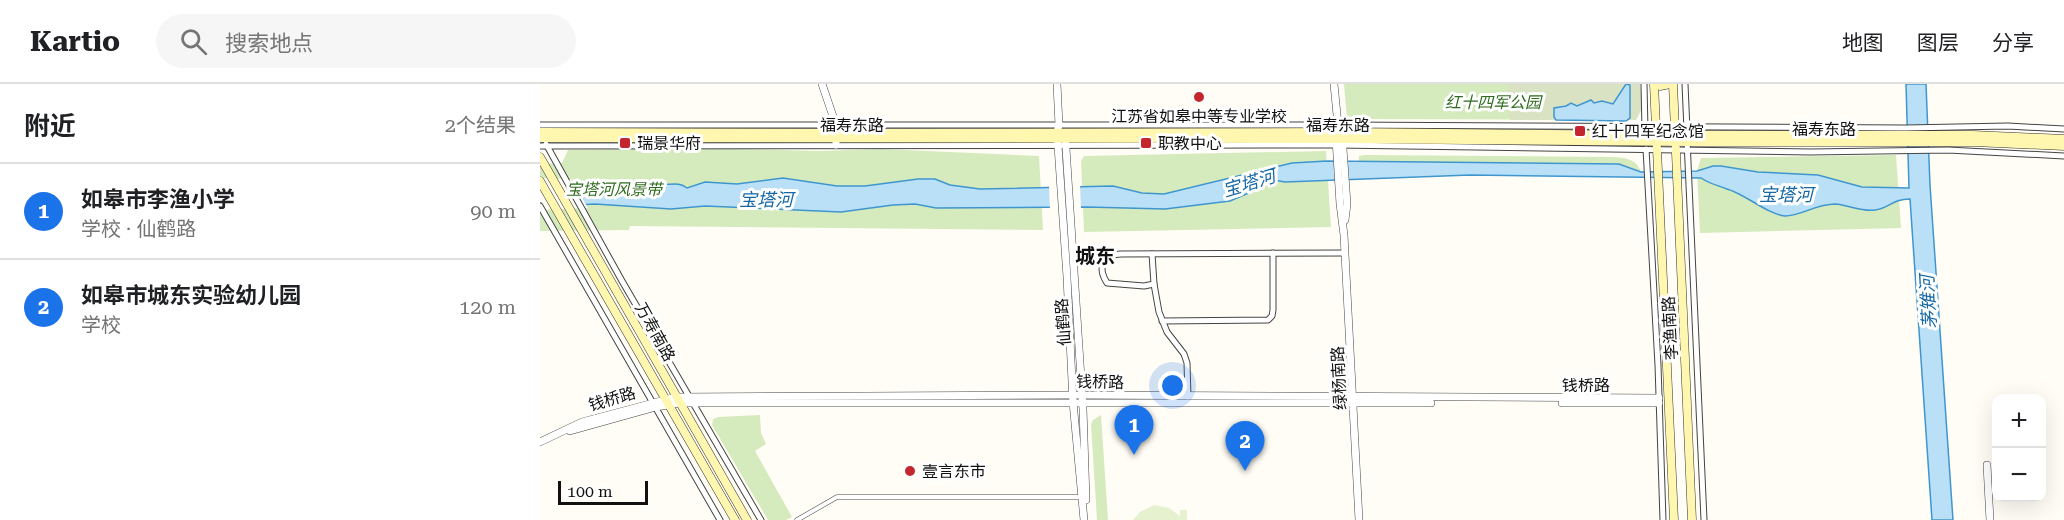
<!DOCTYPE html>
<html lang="zh">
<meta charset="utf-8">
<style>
body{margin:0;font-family:"Roboto Serif","Noto Sans SC",serif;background:#f6f6f6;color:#202124}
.controls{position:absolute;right:18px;bottom:18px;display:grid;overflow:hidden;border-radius:12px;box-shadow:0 6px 24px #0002}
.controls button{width:54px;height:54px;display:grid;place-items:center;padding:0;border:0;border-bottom:2px solid #e0e0e0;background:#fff;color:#202124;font:30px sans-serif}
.scale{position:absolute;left:18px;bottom:15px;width:90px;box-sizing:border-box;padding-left:6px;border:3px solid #111;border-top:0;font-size:16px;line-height:21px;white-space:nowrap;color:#111;-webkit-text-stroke:4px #fff;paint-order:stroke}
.you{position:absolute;left:633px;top:302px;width:21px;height:21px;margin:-15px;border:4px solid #fff;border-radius:50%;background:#1a73e8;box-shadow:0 0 0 9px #1a73e833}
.badge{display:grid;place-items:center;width:39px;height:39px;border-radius:50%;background:#1a73e8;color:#fff;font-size:20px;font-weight:700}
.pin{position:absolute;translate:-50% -50px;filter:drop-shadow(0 2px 3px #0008)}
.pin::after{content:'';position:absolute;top:32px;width:21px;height:18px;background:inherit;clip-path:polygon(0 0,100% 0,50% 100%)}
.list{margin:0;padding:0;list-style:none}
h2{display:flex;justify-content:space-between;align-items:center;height:78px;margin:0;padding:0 24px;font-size:26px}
h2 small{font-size:20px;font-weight:400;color:#757577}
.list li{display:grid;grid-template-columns:39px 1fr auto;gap:18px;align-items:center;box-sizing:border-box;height:96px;padding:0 24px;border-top:2px solid #e0e0e0}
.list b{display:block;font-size:22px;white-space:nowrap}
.list p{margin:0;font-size:20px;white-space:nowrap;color:#757577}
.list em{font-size:20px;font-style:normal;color:#757577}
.icon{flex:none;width:33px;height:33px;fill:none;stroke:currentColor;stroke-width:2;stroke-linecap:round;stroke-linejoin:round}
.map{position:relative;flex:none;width:1524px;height:436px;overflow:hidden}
header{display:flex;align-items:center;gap:36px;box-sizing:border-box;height:84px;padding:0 30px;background:#fff;border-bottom:2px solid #e0e0e0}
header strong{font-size:28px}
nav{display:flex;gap:33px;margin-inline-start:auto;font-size:21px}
.search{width:420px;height:54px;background:#f6f6f6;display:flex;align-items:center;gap:15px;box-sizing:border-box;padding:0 21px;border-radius:33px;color:#757577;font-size:22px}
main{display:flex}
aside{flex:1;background:#fff}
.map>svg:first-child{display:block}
.green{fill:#d5ebbd}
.cemetery{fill:#d9e3c4}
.pitch{fill:#e6f2cf}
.water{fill:#b9e0f7;stroke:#3f96cf;stroke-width:1.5}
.pier{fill:#fffdf5}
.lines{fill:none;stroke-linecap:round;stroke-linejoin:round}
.pedestrian-casing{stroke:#444;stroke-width:5}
.minor-casing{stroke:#444;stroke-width:7}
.tertiary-casing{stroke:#444;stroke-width:8}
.secondary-casing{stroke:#333;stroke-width:9}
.pedestrian{stroke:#fff;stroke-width:4}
.minor{stroke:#fff;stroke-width:5}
.tertiary{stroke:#fff;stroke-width:7}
.secondary{stroke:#fff6b0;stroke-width:8}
.poi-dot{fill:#c4262e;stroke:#fff;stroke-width:2}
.labels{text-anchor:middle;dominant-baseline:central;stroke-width:6;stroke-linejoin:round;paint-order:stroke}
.park-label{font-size:16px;font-style:italic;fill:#2f6b1f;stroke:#fff}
.poi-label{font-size:16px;fill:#111;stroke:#fff;text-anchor:start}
.street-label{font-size:16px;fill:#111;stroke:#fff}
.water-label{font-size:18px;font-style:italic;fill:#1768a6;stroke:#fff}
.quarter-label{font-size:20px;font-weight:bold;fill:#111;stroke:#fff}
</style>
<header>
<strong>Kartio</strong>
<div class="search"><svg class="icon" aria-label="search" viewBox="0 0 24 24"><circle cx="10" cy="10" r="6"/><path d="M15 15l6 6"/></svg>搜索地点</div>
<nav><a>地图</a><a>图层</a><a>分享</a></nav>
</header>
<main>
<aside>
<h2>附近<small>2个结果</small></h2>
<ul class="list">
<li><span class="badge">1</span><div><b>如皋市李渔小学</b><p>学校 · 仙鹤路</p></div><em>90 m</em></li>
<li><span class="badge">2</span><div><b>如皋市城东实验幼儿园</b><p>学校</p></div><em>120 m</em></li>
</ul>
</aside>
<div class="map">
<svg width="1524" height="436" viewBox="0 0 1524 436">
<rect width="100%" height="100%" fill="#fffdf5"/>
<!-- green -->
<g class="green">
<path d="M804,0H1100L1102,24L1096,36L807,35Z"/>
<path d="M158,64L278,67L341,65L499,72L503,146L90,142L89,146L0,147V80L22,79L28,66Z"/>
<path d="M786,67L791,143L544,148L541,77L544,72Z"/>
<path d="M825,71L1075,73C1088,74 1097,76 1101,88L1090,83L819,77V72Z"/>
<path d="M1356,71L1361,144L1160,149L1157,87L1161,74Z"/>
<path d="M220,331L221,349L226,360L215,367L252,433L246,436H228L172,341L173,335L178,333Z"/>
<path d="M561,331L568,436H557L551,340L553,336Z"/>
</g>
<!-- cemetery -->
<path class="cemetery" d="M967,0H1100L1102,24L1096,36H970Z"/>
<!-- pitch -->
<path class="pitch" d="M614,421L629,424L640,432V426H647V436H593L600,428Z"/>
<!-- water -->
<g class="water">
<path d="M1086,0L1090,1V34L1086,37L1016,36L1014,33V24L1026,22L1031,19L1037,22L1051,16L1054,19L1062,17L1073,20Z"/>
<path d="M1366,0H1386L1390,101L1413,436H1392L1370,115C1352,115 1350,124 1335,126C1321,128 1309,121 1295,120C1276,120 1261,132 1245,132C1227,130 1205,110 1187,105C1177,101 1170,100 1161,94L930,91L745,98L734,96L722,98L716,106L690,117L625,125L547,123L396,124L375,120L353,121L301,128L165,122L131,125L55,120L0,123V98H35L43,102L65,97L117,99C128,103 137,96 147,104L165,98L197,100L243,94L297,102H325L378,95H395L410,101L440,105L573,102L602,109L624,110L752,79L787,77L1079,80L1101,88L1157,87L1173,82H1181L1218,88L1278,91L1322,103L1369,104Z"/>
</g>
<!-- pier -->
<g class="pier">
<path d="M0,94L31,95L48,124L0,126Z"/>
<path d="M509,101H540L541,126L510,127Z"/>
</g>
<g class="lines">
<defs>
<path id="pedestrian" d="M257,436L297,413H541"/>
<g id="minor">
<path d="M1104,0L1105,46"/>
<path d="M1145,0L1147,46"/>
<path d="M0,41H798L1365,44L1468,42L1524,45"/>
<path d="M1147,56L1164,436"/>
<path d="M6,60L82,197L221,436"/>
<path d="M0,62L797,61L1270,68L1408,66L1524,72"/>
<path d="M1106,65L1118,281L1123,436"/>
<path d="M0,122L180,436"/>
<path d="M612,170L614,200L619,228L627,248L644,270L647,279L648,313"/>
<path d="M614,200L604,202L567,199C562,191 561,186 563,176L571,171L581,170L805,169"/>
<path d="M622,237L728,236L732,232L733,226V169"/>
</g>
<g id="tertiary">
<path d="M282,0L296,41V61"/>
<path d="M517,0L519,41L517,48L518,62L527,193L533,318L544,436"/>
<path d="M794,0L798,41L796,55L800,120L804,151L819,436"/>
<path d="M525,49L543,325L546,416"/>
<path d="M802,51L807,120L805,136"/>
<path d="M1022,319H1119"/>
<path d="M30,347L116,323L139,319H891"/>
<path d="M0,358L42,338L136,313L533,311L1119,314"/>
<path d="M1447,381L1450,436"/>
</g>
<g id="secondary">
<path d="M1114,0L1134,436"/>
<path d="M1117,0L1120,2L1130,0"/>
<path d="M1133,0L1152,436"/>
<path d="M0,48L297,49L801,48L1116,51H1433L1524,55"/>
<path d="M0,54L803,55L1147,58H1434L1524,62"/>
<path d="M0,73L207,436"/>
<path d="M0,97L195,436"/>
</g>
</defs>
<!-- pedestrian casing -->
<use href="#pedestrian" class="pedestrian-casing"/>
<!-- minor casing -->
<use href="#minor" class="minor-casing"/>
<!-- tertiary casing -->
<use href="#tertiary" class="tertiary-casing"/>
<!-- secondary casing -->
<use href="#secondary" class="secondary-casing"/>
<!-- pedestrian -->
<use href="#pedestrian" class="pedestrian"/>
<!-- minor -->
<use href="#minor" class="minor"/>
<!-- tertiary -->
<use href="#tertiary" class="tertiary"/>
<!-- secondary -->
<use href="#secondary" class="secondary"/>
</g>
<!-- markers -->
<g class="poi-dot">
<circle cx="659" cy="13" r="6"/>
<rect x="1034" y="41" width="12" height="12" rx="3"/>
<rect x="79" y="53" width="12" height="12" rx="3"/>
<rect x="600" y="53" width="12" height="12" rx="3"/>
<circle cx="370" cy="387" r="6"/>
</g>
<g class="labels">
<!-- park labels -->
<g class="park-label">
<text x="953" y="18">红十四军公园</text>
<text x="74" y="105">宝塔河风景带</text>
</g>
<!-- poi labels -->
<g class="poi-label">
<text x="659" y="32" text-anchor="middle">江苏省如皋中等专业学校</text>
<text x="1052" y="47">红十四军纪念馆</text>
<text x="97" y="59">瑞景华府</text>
<text x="618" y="59">职教中心</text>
<text x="382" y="387">壹言东市</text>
</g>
<!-- street labels -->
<g class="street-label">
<text x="312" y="41">福寿东路</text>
<text x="798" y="41">福寿东路</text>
<text x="1284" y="45">福寿东路</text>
<text transform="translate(523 238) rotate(-94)">仙鹤路</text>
<text transform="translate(1130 244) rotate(-93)">李渔南路</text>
<text transform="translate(115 248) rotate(61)">万寿南路</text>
<text transform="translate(799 294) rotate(-93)">绿杨南路</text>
<text transform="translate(560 298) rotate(1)">钱桥路</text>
<text x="1046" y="301">钱桥路</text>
<text transform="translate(72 315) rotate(-16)">钱桥路</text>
</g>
<!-- water labels -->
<g class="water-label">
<text transform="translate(709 99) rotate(-17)">宝塔河</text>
<text x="1246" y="110">宝塔河</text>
<text x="226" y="115">宝塔河</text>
<text transform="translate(1388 218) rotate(-93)">茅雉河</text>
</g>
<!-- quarter labels -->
<g class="quarter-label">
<text x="555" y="172">城东</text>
</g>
</g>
</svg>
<div class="controls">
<button>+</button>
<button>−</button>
</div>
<div class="scale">100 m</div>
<div class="you"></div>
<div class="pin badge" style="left:594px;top:371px">1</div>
<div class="pin badge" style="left:705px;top:387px">2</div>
</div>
</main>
